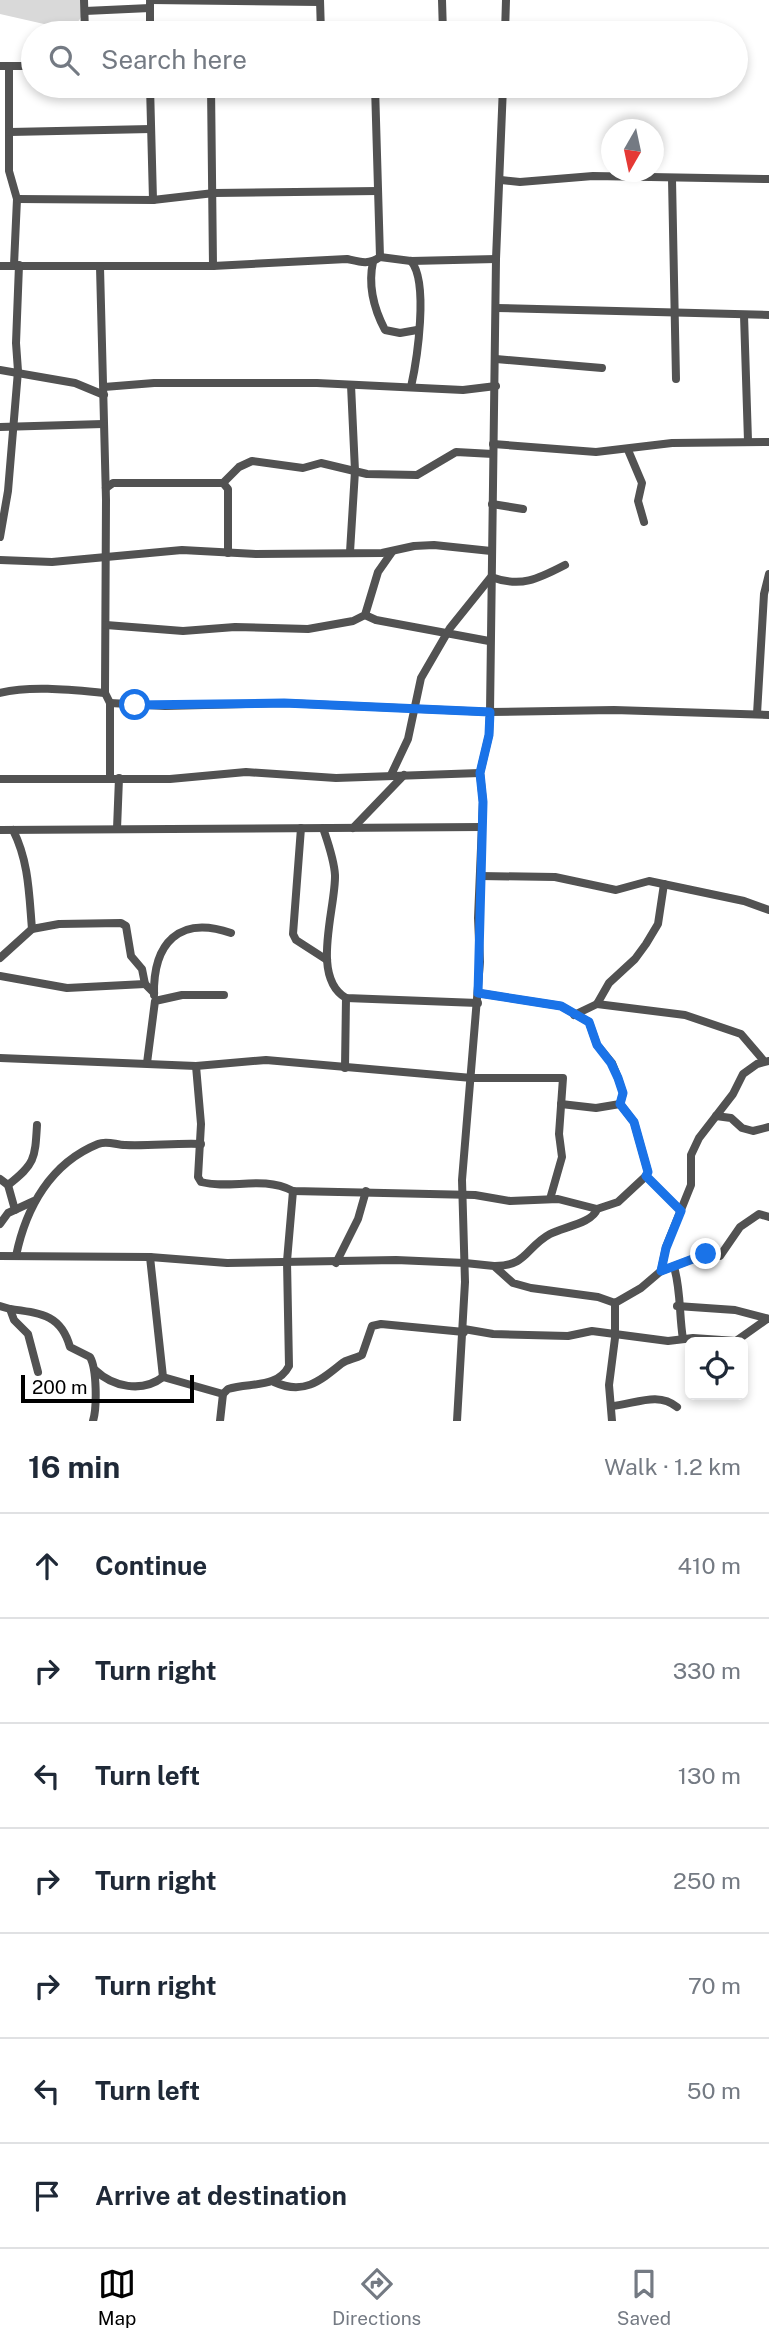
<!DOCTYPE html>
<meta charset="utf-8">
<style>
body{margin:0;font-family:"Public Sans",sans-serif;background:#f6f6f7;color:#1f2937}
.controls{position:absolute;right:21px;bottom:21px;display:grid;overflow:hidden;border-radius:10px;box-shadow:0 4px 10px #0003}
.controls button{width:63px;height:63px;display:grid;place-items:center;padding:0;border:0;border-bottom:2px solid #e0e1e3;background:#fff;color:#1f2937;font:35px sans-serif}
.compass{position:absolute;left:601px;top:119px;width:63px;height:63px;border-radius:50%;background:#fff;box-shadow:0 4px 10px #0003;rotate:189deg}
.scale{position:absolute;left:21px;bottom:18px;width:173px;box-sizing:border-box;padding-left:7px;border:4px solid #000;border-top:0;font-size:19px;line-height:24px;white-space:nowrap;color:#000;-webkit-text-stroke:5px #fff;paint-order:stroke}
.stop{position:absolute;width:21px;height:21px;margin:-16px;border:5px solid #1a73e8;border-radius:50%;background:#fff}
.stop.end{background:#1a73e8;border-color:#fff;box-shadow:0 2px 7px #0008}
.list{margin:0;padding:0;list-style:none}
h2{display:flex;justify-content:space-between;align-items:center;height:91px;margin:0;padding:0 28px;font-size:30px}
h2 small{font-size:23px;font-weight:400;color:#747a83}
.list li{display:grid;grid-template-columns:46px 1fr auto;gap:21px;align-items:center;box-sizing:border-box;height:105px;padding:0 28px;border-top:2px solid #e0e1e3}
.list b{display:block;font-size:26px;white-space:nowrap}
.list em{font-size:23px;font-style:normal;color:#747a83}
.icon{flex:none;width:38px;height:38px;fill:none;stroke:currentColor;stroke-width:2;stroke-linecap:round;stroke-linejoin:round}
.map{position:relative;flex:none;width:769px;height:1421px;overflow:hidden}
.search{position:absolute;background:#fff;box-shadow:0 4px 10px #0003;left:21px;right:21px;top:21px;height:77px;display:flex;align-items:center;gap:18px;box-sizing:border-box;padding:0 24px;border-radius:38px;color:#747a83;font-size:26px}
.sheet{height:826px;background:#fff}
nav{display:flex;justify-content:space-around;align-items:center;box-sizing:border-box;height:98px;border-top:2px solid #e0e1e3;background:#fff;font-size:19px;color:#747a83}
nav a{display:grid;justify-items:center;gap:4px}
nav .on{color:#000}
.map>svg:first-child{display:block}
.green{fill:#d9d9d9}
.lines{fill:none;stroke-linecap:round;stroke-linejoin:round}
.minor{stroke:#525252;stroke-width:8}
.route{stroke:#1a73e8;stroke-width:9}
</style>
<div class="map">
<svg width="769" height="1421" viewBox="0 0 769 1421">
<rect width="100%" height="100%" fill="#fff"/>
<!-- green -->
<path class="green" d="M0,0H85C82,15 82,24 66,29L0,14Z"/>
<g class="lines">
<!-- minor -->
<g class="minor">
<path d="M84,0L85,33"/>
<path d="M150,0L320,2"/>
<path d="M320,0L321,33"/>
<path d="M442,0L443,33"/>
<path d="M150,3V33"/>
<path d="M85,11L150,8"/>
<path d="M505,33L506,0"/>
<path d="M0,66H33"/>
<path d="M9,66V171L17,199L14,265"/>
<path d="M150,86L153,200"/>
<path d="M211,86L213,266"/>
<path d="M375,86L380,257"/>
<path d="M10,132L151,129"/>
<path d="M672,179L676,379"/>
<path d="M501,180L520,182L593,176L769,179"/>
<path d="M17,199L153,200L214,193L378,191"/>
<path d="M411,261C429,282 417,360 411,387"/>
<path d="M373,262C368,285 374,309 385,330L400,333L417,330"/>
<path d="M0,266H213L347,259C360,262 369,265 380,257L411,261L496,259"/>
<path d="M100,267L106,500L105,693L110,703V777"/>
<path d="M496,308L769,315"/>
<path d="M744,315L748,441"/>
<path d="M496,359L602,368"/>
<path d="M0,370L75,383L104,395"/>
<path d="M104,387L154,383H317L463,390L496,386"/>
<path d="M0,427L103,424"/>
<path d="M493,444L596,452L672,443L769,442"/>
<path d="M628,450L642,483L638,501L644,522"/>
<path d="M223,483L228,489V553"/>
<path d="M106,488L113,483H223L239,467L252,461L303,468L321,463L367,474L417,475L456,452L493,454"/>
<path d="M492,504L523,509"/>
<path d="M0,537L8,491L18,371L16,343L19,265"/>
<path d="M350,552L355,471L351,385"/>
<path d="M0,560L52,562L182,550L256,554L382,553L414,546L434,545L491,551"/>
<path d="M365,615L376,620L489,641"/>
<path d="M106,625L183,631L235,627L308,629L353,621L365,615L378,572L392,552"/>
<path d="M0,693C31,685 73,690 105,693"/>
<path d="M110,703L165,706L284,703L490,712L614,710L769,715"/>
<path d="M757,714L764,594L769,574"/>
<path d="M391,775L408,739L421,678L450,628L491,577C521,588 538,579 565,565"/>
<path d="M0,779H170L246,772L336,778L480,773"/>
<path d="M301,828L293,934L296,940L327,960"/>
<path d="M323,828C328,843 334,859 335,875C336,908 310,977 346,998L478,1003"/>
<path d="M353,828L404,775"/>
<path d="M117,829L119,778"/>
<path d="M0,830L482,827"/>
<path d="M13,830C29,862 29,894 32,929L59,924L121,923L126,926L131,956L142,969L145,984L154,993"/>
<path d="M480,876L555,877L616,890L649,881L744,901L769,910"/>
<path d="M0,958L32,929"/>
<path d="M0,976L67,988L145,984"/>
<path d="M478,993L561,1006L589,1022L597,1045L612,1063L618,1078L623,1093L620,1104"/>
<path d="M154,995C153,943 179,915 231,933"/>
<path d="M597,1004L685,1015L741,1034L764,1061"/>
<path d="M574,1015L597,1004L609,983L635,959L646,944L658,924L664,884"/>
<path d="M0,1058L196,1066L266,1060L472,1078H563L559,1134L562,1157L550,1199"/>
<path d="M147,1063L155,1001L182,995H224"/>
<path d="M196,1066L201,1124L198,1177L201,1182C231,1190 261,1175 293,1191L475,1195L510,1201L558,1199L597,1209L618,1202L646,1176"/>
<path d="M345,1068L346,998"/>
<path d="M561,1104L596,1108L620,1104"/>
<path d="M620,1104L634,1122L648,1172L646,1176L681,1211"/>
<path d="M716,1116L731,1118L742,1128L753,1131L769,1127"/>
<path d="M0,1179L8,1185L15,1210"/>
<path d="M8,1185C35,1164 35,1159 37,1125"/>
<path d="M0,1224L8,1213L34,1201"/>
<path d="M0,1256L150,1257L227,1263L396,1260L465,1263L494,1266L513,1283L531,1288L598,1297L615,1303L641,1288L661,1271L706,1254L720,1256L740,1227L759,1214L769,1217"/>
<path d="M16,1256C26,1207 51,1163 98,1144C107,1140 116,1145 125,1145C150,1146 176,1143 201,1144"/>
<path d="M150,1257L163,1377L223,1394"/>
<path d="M336,1263L358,1219L366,1191"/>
<path d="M495,1266C527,1266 526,1247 550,1234C563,1227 593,1223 597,1209"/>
<path d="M674,1267C681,1290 679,1315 683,1339"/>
<path d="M661,1271L666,1247L691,1185V1155L699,1138L733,1094L743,1074L757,1064L769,1061"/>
<path d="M0,1306L10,1309L14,1320L28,1334L38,1372"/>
<path d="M677,1306L735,1310L769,1319"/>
<path d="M10,1309C40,1313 61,1314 70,1347L90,1357C97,1369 97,1408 93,1421"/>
<path d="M464,1329L493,1334L568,1336L592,1331L668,1341L693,1338L736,1341L767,1319"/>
<path d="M95,1370C113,1387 142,1393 163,1377"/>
<path d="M274,1382C303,1395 319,1382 341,1364C347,1359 355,1359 362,1355L372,1326L381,1324L464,1332"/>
<path d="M612,1406C635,1404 658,1391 677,1407"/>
<path d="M220,1421L223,1394L228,1389C250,1382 277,1389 289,1366L287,1261L293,1191"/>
<path d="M457,1421L465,1282L462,1180L480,962L478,918L483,802L480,773L489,735L490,712L496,259L503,86"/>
<path d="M612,1421L609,1385L615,1338V1303"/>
</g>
</g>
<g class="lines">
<!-- route -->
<path class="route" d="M135,705L284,703L490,712L489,735L480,773L483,802L478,993L561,1006L589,1022L597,1045L611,1063L618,1078L623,1093L620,1104L634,1122L648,1172L646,1176L681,1211L666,1248L661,1271L706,1254"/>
</g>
</svg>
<div class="controls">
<button><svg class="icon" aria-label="locate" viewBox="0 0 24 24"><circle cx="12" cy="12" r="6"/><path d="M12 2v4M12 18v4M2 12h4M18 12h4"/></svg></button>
</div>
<svg class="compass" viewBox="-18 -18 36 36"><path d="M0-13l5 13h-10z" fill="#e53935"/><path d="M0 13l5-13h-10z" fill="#747a83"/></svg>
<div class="scale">200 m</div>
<div class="stop" style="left:135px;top:705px"></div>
<div class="stop end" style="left:706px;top:1254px"></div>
<div class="search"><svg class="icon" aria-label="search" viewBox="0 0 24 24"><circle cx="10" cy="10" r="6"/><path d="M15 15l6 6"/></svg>Search here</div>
</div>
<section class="sheet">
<h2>16 min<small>Walk · 1.2 km</small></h2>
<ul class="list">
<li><svg class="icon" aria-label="ahead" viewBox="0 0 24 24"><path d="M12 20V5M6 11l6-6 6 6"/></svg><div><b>Continue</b></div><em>410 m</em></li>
<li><svg class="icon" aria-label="right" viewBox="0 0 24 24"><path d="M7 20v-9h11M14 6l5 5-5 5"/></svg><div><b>Turn right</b></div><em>330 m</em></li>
<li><svg class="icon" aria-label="left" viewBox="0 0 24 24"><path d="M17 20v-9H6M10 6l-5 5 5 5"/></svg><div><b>Turn left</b></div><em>130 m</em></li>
<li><svg class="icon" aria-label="right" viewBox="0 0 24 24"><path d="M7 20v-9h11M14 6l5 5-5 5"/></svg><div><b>Turn right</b></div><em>250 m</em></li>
<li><svg class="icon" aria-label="right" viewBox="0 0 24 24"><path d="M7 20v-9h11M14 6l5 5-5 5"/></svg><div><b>Turn right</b></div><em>70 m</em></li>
<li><svg class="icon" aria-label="left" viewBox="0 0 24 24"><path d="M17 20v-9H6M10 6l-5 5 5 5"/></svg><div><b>Turn left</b></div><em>50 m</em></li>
<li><svg class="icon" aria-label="arrive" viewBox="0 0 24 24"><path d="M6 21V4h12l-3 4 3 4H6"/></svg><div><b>Arrive at destination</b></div></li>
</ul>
</section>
<nav>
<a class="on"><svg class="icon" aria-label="map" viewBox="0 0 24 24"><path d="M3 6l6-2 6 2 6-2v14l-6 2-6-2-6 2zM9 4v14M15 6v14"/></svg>Map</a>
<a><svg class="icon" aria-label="directions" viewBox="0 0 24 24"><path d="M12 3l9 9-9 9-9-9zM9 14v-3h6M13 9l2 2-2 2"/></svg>Directions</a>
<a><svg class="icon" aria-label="saved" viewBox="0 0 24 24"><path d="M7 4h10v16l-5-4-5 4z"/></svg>Saved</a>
</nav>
